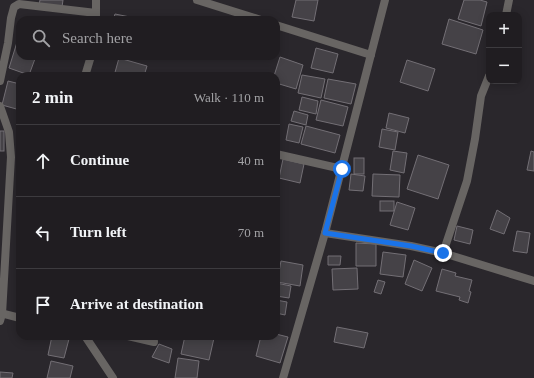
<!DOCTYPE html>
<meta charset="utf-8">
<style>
body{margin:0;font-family:"Times New Roman",serif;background:#2d2a2e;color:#f1f3f6}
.controls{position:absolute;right:12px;top:12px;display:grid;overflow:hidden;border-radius:8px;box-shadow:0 2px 10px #0003}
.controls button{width:36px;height:36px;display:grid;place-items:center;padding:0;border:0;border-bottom:1px solid #3d3b3f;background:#201d21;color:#f1f3f6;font:20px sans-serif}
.stop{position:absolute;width:12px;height:12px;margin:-9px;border:3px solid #1a73e8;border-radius:50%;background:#fff}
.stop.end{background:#1a73e8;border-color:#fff;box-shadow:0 1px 4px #0008}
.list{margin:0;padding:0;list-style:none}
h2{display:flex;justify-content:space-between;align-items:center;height:52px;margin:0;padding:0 16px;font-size:17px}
h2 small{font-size:13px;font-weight:400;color:#a2a2a5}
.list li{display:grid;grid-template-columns:26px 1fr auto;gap:12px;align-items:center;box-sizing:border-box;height:72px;padding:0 16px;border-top:1px solid #3d3b3f}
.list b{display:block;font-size:15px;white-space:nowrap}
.list em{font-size:13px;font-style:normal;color:#a2a2a5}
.icon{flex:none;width:22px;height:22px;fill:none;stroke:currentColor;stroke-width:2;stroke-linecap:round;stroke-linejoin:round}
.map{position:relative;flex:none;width:534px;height:378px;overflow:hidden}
.search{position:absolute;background:#201d21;box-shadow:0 2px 10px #0003;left:16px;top:16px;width:264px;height:44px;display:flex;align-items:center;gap:10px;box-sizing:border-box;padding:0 14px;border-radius:12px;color:#a2a2a5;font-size:15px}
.panel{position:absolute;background:#201d21;box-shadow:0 2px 10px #0003;left:16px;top:72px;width:264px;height:268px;border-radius:12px}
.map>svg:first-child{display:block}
.building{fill:#454247;stroke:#736f75}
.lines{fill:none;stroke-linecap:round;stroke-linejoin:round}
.street{stroke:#686563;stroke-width:8}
.route{stroke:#1a73e8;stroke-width:5}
</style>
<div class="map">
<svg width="534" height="378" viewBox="0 0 534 378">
<rect width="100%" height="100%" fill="#2a272c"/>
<!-- building -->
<g class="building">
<path d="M40,0H63L62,7L39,5Z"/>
<path d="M296,0H318L314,21L292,17Z"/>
<path d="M464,0H480L487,2L481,26L458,19Z"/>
<path d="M115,14L130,17L129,20H113Z"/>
<path d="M44,17L66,19V20H44Z"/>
<path d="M449,19L483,30L476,54L442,44Z"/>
<path d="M18,39H20V56H36L29,75L9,68Z"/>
<path d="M316,48L338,54L333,73L311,68Z"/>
<path d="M280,57L303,65L296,89L276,83V76H274Z"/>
<path d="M119,58L147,66L144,76H114Z"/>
<path d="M407,60L435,69L428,91L400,82Z"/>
<path d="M302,75L325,79L321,98L298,93Z"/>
<path d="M328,79L356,84L351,104L324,98Z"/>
<path d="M8,81L20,84V110L2,105Z"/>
<path d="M302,97L318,101L316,114L299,110Z"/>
<path d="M321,100L348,107L343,126L316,120Z"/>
<path d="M294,111L308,115L306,125L291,121Z"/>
<path d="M389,113L409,118L405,133L386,128Z"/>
<path d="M289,124L303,127L299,143L286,140Z"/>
<path d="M306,126L340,135L335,153L301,144Z"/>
<path d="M382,129L398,132L395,150L379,147Z"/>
<rect x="0" y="131" width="4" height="20"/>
<path d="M393,151L407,153L404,173L390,170Z"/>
<path d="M531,151L534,152V171L527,170Z"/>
<path d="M418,155L449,165L438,199L407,189Z"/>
<rect x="354" y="158" width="10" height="16"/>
<path d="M283,159L304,164L300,183L279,178Z"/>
<path d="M351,174L365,176L363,191L349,190Z"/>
<path d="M373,174L400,175L399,197L372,196Z"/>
<rect x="380" y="201" width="14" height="10"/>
<path d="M397,202L415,208L408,230L390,225Z"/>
<path d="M497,210L510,218L504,234L490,229Z"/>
<path d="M457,226L473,230L470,244L454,240Z"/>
<path d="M517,231L530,233L527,253L513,251Z"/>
<path d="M356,243L376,244V266H356Z"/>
<path d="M383,252L406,255L403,277L380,274Z"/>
<path d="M328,256H341L340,265H328Z"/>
<path d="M414,260L432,268L422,291L405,284Z"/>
<path d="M281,261L303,265L300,286L277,282Z"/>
<path d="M357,268L358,289L333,290L332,269Z"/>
<path d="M442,269L456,273L455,276L472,280L469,291L471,292L468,303L459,300L460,297L436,291Z"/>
<path d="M378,280L385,282L381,294L374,292Z"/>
<path d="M276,283L291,286L289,298L276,296Z"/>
<path d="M276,300L287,302L285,315L276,313Z"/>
<path d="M337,327L368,333L364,348L334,342Z"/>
<path d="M276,334L288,337L280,363L256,356L261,336H276Z"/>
<path d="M52,336L69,339L64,358L48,355Z"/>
<path d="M185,336H203L214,338L209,360L181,354Z"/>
<path d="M159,344L172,349L169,363L152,357Z"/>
<path d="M178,358L199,361L197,378H175Z"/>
<path d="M51,361L73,366L70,378H47Z"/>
<path d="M0,372L13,373L12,378H0Z"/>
</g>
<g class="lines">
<!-- street -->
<g class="street">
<path d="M197,0L261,20"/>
<path d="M506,15L509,0"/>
<path d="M96,20V0"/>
<path d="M276,25L371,55"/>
<path d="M85,76L91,56"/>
<path d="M0,81L8,43L11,18L14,7L19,4L96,13"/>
<path d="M0,106L9,132L11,157L2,314L0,321"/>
<path d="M276,154L342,169"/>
<path d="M325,233L411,246L443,253L534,281"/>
<path d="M443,253L467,181L475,139L481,96L489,76"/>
<path d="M0,313L20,318"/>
<path d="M85,336L113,378"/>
<path d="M128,336L154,342"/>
<path d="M283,378L325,233L385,0"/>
</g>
</g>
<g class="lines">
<!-- route -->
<path class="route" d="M342,169L325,233L411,246L443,253"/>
</g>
</svg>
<div class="controls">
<button>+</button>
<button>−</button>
</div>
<div class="stop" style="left:342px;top:169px"></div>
<div class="stop end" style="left:443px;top:253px"></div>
<div class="search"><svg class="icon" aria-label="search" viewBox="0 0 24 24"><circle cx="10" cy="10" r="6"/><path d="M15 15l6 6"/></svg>Search here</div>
<section class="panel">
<h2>2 min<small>Walk · 110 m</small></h2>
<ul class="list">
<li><svg class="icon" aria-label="ahead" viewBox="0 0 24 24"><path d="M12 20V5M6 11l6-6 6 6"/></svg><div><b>Continue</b></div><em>40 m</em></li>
<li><svg class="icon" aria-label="left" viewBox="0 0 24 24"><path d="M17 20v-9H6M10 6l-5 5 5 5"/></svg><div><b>Turn left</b></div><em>70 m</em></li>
<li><svg class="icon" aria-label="arrive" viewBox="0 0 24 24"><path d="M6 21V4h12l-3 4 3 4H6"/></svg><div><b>Arrive at destination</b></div></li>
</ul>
</section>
</div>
